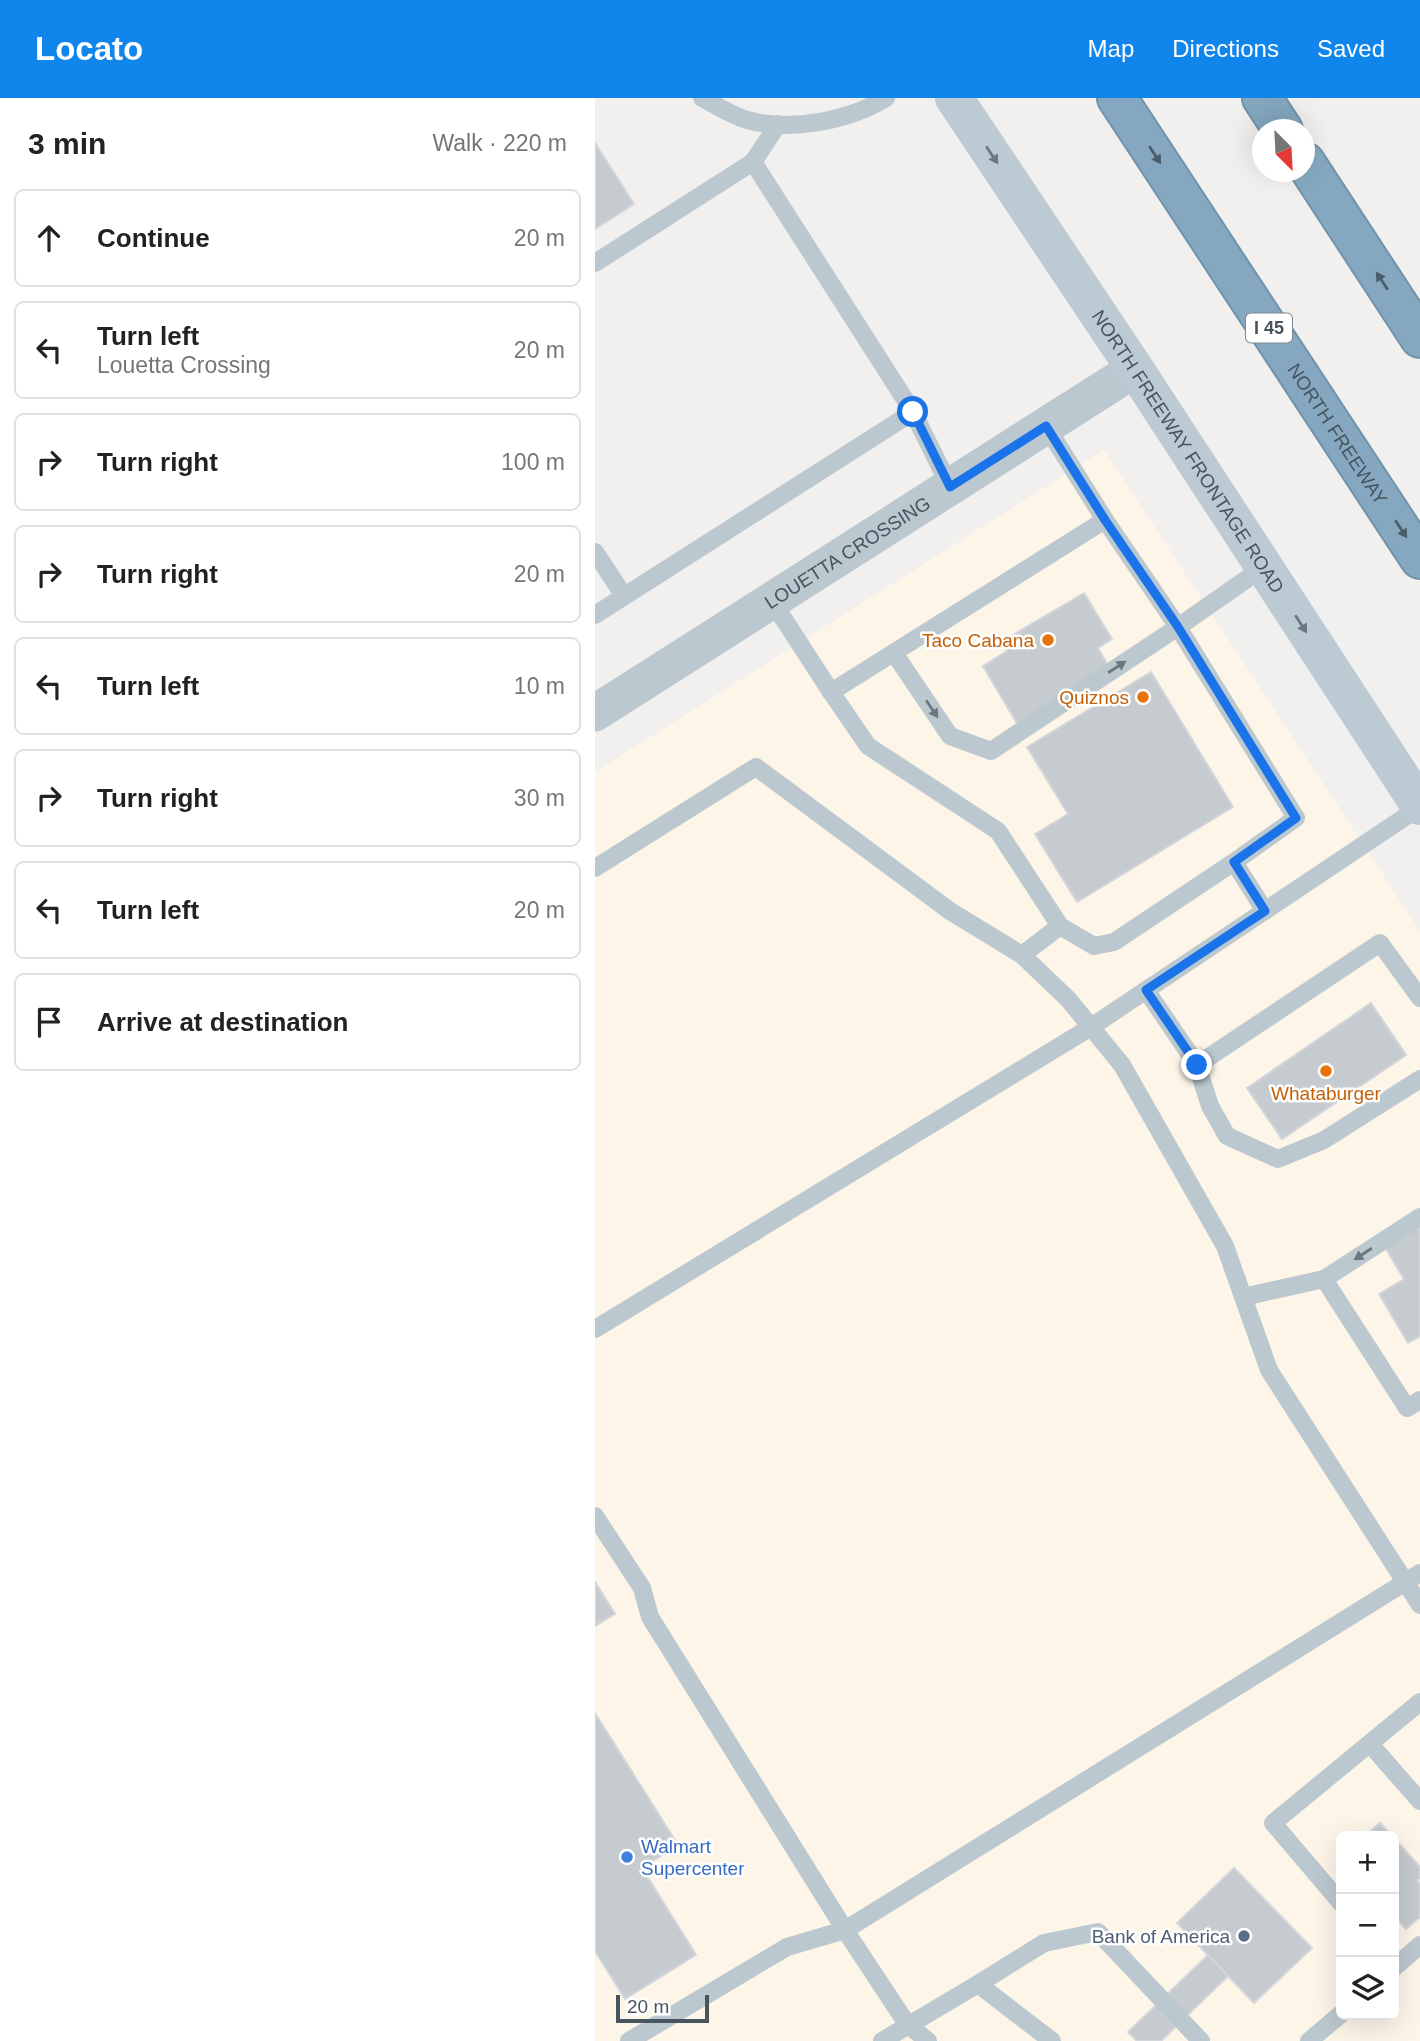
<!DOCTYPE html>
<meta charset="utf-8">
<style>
body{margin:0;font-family:Arial,sans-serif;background:#f6f6f6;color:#222}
.controls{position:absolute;right:21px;bottom:21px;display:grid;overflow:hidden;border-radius:10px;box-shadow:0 7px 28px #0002}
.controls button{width:63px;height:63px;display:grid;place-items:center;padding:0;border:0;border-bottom:2px solid #e0e0e0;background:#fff;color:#222;font:35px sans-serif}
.compass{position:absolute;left:657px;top:21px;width:63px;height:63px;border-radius:50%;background:#fff;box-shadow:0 7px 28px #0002;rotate:156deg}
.scale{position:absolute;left:21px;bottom:18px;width:93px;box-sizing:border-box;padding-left:7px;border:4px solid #46555e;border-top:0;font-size:19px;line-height:24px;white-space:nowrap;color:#46555e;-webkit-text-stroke:5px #fff;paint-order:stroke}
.stop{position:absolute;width:21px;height:21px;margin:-16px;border:5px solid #1a73e8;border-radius:50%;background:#fff}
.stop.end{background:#1a73e8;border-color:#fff;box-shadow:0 2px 7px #0008}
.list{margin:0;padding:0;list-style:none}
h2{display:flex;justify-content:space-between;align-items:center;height:91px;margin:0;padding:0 28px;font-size:30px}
h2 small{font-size:23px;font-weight:400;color:#767676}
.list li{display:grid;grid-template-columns:46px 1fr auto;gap:21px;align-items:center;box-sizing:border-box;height:98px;margin:0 14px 14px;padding:0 14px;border:2px solid #e0e0e0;border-radius:10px}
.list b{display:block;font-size:26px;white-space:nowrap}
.list p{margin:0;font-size:23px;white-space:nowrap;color:#767676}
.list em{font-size:23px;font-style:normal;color:#767676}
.icon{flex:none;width:38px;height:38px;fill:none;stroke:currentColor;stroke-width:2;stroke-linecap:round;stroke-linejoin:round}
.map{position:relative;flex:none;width:825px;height:1943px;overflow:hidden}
header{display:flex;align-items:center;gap:42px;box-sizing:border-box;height:98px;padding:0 35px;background:#1085eb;color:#fff}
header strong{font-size:33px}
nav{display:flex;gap:38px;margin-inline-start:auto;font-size:24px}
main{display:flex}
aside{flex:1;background:#fff}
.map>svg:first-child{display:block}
.commercial{fill:#fdf5e8;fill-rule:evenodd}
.building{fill:#c6cbcf;stroke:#d3d6db;stroke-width:2}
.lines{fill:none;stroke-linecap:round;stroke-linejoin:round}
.motorway-casing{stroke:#7093ac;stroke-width:42}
.service{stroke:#bcc8cf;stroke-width:18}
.minor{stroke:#bcc8cf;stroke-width:37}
.secondary{stroke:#bccad4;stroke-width:38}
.motorway{stroke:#85a8c0;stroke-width:38}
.oneway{fill:#697881}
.oneway2{fill:#4c5d68}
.oneway3{fill:#697880}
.route{stroke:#1a73e8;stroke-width:9}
.food-dot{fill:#e8710a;stroke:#fff;stroke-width:2.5}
.shop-dot{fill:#3f7fe0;stroke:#fff;stroke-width:2.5}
.service-dot{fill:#5c6f8a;stroke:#fff;stroke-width:2.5}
.labels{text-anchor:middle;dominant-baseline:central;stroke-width:5;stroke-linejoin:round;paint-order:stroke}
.shield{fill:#fff;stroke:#7e888e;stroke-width:2}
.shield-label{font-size:18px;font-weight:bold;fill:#46555e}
.street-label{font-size:19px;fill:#46555e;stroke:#fff}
.food-label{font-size:19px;fill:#c56008;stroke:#fff;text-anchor:end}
.shop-label{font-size:19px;fill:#366cbe;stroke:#fff;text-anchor:start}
.service-label{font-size:19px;fill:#4e5e75;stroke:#fff;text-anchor:end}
</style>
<header>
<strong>Locato</strong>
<nav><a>Map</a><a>Directions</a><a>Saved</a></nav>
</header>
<main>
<aside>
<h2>3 min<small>Walk · 220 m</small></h2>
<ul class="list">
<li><svg class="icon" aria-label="ahead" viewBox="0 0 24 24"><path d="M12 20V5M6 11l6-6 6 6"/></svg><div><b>Continue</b></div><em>20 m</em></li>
<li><svg class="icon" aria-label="left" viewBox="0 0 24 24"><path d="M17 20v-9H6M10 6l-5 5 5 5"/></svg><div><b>Turn left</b><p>Louetta Crossing</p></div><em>20 m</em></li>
<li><svg class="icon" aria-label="right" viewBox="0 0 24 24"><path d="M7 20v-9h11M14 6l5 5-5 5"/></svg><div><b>Turn right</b></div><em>100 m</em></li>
<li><svg class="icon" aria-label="right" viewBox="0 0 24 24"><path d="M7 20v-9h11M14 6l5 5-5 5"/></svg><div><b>Turn right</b></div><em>20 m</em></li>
<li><svg class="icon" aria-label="left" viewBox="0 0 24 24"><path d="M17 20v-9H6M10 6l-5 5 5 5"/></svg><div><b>Turn left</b></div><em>10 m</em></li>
<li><svg class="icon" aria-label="right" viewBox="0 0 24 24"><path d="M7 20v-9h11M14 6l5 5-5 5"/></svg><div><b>Turn right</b></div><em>30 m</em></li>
<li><svg class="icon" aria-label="left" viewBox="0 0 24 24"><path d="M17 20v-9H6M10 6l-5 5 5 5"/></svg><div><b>Turn left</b></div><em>20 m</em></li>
<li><svg class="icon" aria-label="arrive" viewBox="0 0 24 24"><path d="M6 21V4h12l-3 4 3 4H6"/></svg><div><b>Arrive at destination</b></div></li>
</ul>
</aside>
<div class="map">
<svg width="825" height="1943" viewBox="0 0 825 1943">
<rect width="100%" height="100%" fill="#f2efef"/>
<!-- commercial -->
<path class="commercial" d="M509,352L825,833V1943H0V674ZM746,1738H799V1917H746Z"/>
<!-- building -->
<g class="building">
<path d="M0,45L39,106L0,131Z"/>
<path d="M489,495L517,541L503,550L515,571L423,627L388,568L412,553L406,544Z"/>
<path d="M556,574L638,709L482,804L440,736L473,716L432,649Z"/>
<path d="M776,905L811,957L687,1041L652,990Z"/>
<path d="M825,1123V1238L813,1245L784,1196L809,1181L788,1146Z"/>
<path d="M0,1484L20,1516L0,1528Z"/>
<path d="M0,1615L83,1747L47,1770L101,1857L30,1901L0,1853Z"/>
<path d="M785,1725L797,1738H770Z"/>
<path d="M799,1740L825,1769V1780L822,1782L825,1786V1819L811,1831L799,1818Z"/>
<path d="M639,1770L717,1850L659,1905L582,1825Z"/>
<path d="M613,1857L633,1878L566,1943H542L533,1934Z"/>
</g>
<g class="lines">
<defs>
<g id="motorway">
<path id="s3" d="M522,0L825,461"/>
<path d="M667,0L688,32"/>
<path d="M710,64L825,240"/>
</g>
</defs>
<!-- motorway casing -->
<use href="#motorway" class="motorway-casing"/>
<!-- service -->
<g class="service">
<path d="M107,0C121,7 136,17 152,22C195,34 253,23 291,0"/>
<path d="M158,64L318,314L355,389"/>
<path d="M0,165L158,64L183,26"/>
<path d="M451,328L510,422"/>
<path d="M0,454L29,498"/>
<path d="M177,503L236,594"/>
<path d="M0,517L318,314"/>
<path d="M299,555L355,638L396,653L583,529L669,469"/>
<path d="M639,764L519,844L499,848L465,828L403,733L273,648L236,594L510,422L583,529L701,720L639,764L670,813"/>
<path d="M0,770L161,669L355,813L427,857L473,901L527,967L630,1148L674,1272L825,1507"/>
<path d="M427,857L465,828"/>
<path d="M551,892L602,967"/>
<path d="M825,900L785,845L602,967L615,1008L632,1038L683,1061L729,1042L825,981"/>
<path d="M825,1119L729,1181L812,1310L825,1302"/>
<path d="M648,1199L729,1181"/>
<path d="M0,1231L496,929L825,709"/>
<path d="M0,1418L47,1490L55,1519L250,1832L192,1849L34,1943"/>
<path d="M775,1646L825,1703"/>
<path d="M746,1805L678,1725L825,1604"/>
<path d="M799,1867L800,1869L825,1847"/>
<path d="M383,1886L449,1845L503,1834L606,1943"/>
<path d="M287,1943L383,1886L457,1943"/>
<path d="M333,1943L312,1926L250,1832L825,1475"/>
<path d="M714,1943L746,1916"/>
</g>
<!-- minor -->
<path class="minor" id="s1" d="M0,615L540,271"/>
<!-- secondary -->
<path class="secondary" id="s2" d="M359,0L540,271L825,708"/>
<!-- motorway -->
<use href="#motorway" class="motorway"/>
</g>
<!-- one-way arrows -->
<defs><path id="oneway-solid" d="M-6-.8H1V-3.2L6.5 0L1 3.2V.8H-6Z" transform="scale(1.75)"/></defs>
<g class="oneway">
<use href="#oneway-solid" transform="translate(397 57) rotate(56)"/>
<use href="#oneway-solid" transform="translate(706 526) rotate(57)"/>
</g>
<g class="oneway2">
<use href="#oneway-solid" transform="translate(560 57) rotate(57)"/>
<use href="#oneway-solid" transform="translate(787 183) rotate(-123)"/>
<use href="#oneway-solid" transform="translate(806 431) rotate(57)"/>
</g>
<g class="oneway3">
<use href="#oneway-solid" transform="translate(522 569) rotate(-33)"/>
<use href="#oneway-solid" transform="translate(337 611) rotate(56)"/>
<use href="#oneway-solid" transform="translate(768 1156) rotate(147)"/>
</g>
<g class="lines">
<!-- route -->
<path class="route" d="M318,314L355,389L451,328L510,422L583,529L701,720L639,764L670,813L551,892L602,967"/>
</g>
<!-- markers -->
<g class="food-dot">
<circle cx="453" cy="542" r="7"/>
<circle cx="548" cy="599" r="7"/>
<circle cx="731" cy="973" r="7"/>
</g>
<circle class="shop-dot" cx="32" cy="1759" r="7"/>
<circle class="service-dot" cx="649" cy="1838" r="7"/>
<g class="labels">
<!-- shield labels -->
<rect class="shield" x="651" y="215.5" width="46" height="29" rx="5"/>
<g class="shield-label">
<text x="674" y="230">I 45</text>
</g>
<!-- street labels -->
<g class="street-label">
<text stroke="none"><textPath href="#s3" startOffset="402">NORTH FREEWAY</textPath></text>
<text stroke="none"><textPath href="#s2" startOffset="424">NORTH FREEWAY FRONTAGE ROAD</textPath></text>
<text stroke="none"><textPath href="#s1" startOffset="299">LOUETTA CROSSING</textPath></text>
</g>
<!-- food labels -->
<g class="food-label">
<text x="439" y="542">Taco Cabana</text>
<text x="534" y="599">Quiznos</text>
<text x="731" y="995" text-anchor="middle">Whataburger</text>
</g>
<!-- shop labels -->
<g class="shop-label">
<text x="46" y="1748">Walmart<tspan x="46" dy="22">Supercenter</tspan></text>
</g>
<!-- service labels -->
<g class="service-label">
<text x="635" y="1838">Bank of America</text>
</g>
</g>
</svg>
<div class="controls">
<button>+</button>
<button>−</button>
<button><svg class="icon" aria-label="layers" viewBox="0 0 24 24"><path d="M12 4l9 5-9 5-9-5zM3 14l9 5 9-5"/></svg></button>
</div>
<svg class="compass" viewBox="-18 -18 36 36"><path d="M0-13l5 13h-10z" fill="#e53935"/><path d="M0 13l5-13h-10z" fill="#767676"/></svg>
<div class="scale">20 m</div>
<div class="stop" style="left:318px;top:314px"></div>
<div class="stop end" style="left:602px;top:967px"></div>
</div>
</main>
